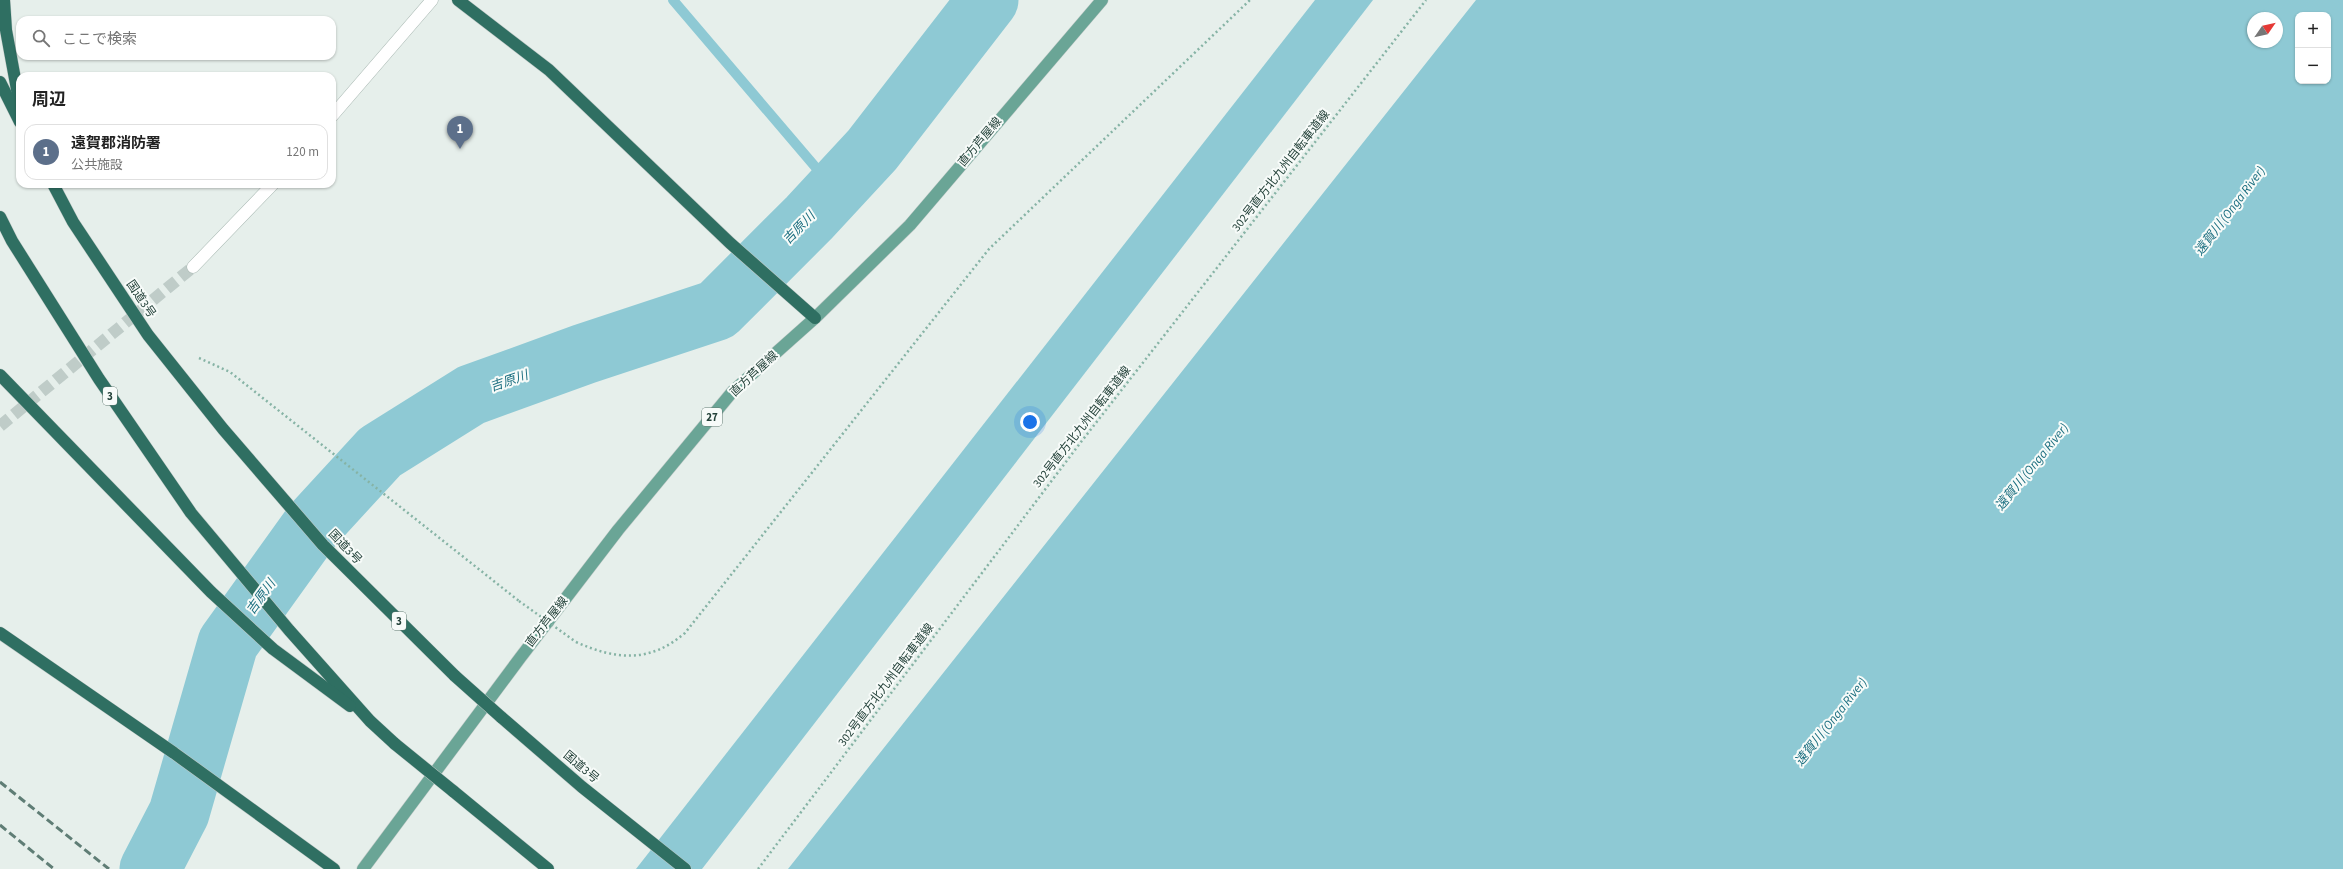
<!DOCTYPE html>
<html lang="ja">
<meta charset="utf-8">
<style>
body{margin:0;font-family:"Source Sans 3","Noto Sans JP",sans-serif;background:#f2f2f2;color:#222}
.controls{position:absolute;right:12px;top:12px;display:grid;overflow:hidden;border-radius:8px;box-shadow:0 1px 3px #0004}
.controls button{width:36px;height:36px;display:grid;place-items:center;padding:0;border:0;border-bottom:1px solid #e0e0e0;background:#fff;color:#222;font:20px sans-serif}
.compass{position:absolute;left:2247px;top:12px;width:36px;height:36px;border-radius:50%;background:#fff;box-shadow:0 1px 3px #0004;rotate:56deg}
.you{position:absolute;left:1030px;top:422px;width:14px;height:14px;margin:-10px;border:3px solid #fff;border-radius:50%;background:#1a73e8;box-shadow:0 0 0 6px #1a73e833}
.badge{display:grid;place-items:center;width:26px;height:26px;border-radius:50%;background:#111827;color:#fff;font-size:13px;font-weight:700}
.pin{position:absolute;translate:-50% -33px;filter:drop-shadow(0 1px 2px #0008)}
.pin::after{content:'';position:absolute;top:21px;width:14px;height:12px;background:inherit;clip-path:polygon(0 0,100% 0,50% 100%)}
.list{margin:0;padding:0;list-style:none}
h2{display:flex;justify-content:space-between;align-items:center;height:52px;margin:0;padding:0 16px;font-size:17px}
h2 small{font-size:13px;font-weight:400;color:#767676}
.list li{display:grid;grid-template-columns:26px 1fr auto;gap:12px;align-items:center;box-sizing:border-box;height:56px;margin:0 8px 8px;padding:0 8px;border:1px solid #e0e0e0;border-radius:12px}
.list b{display:block;font-size:15px;white-space:nowrap}
.list p{margin:0;font-size:13px;white-space:nowrap;color:#767676}
.list em{font-size:13px;font-style:normal;color:#767676}
.icon{flex:none;width:22px;height:22px;fill:none;stroke:currentColor;stroke-width:2;stroke-linecap:round;stroke-linejoin:round}
.map{position:relative;flex:none;width:2343px;height:869px;overflow:hidden}
.search{position:absolute;background:#fff;box-shadow:0 1px 3px #0004;left:16px;top:16px;width:320px;height:44px;display:flex;align-items:center;gap:10px;box-sizing:border-box;padding:0 14px;border-radius:12px;color:#767676;font-size:15px}
.panel{position:absolute;background:#fff;box-shadow:0 1px 3px #0004;left:16px;top:72px;width:320px;height:116px;border-radius:12px}
.map>svg:first-child{display:block}
.water{fill:#8ec9d4;fill-rule:evenodd}
.lines{fill:none;stroke-linecap:round;stroke-linejoin:round}
.stream{stroke:#8ec9d4;stroke-width:10}
.river{stroke:#8ec9d4;stroke-width:61}
.minor-tunnel{stroke:#bfccc8;stroke-width:12;stroke-dasharray:12 6;stroke-linecap:butt}
.minor-casing{stroke:#a8b8b2;stroke-width:13}
.major-casing{stroke:#c2cac8;stroke-width:13}
.highway-casing{stroke:#c2cac8;stroke-width:13}
.path{stroke:#86b3a5;stroke-width:2.5;stroke-dasharray:2 3;stroke-linecap:butt}
.minor{stroke:#fff;stroke-width:12}
.major{stroke:#6aa596;stroke-width:12}
.highway{stroke:#2f6f62;stroke-width:12}
.rail{stroke:#5f7d75;stroke-width:3;stroke-dasharray:8 4;stroke-linecap:butt}
.highway-bridge-casing{stroke:#c2cac8;stroke-width:13;stroke-linecap:butt}
.path-bridge{stroke:#86b3a5;stroke-width:2.5;stroke-dasharray:2 3;stroke-linecap:butt}
.highway-bridge{stroke:#2f6f62;stroke-width:12}
.labels{text-anchor:middle;dominant-baseline:central;stroke-width:4;stroke-linejoin:round;paint-order:stroke}
.shield{fill:#f7fbf9;stroke:#637a73;stroke-width:1}
.shield-label{font-size:11px;font-weight:bold;fill:#24423a}
.street-label{font-size:12px;fill:#24423a;stroke:#f7fbf9}
.water-label{font-size:13px;font-style:italic;fill:#1c6f80;stroke:#f7fbf9}
</style>
<div class="map">
<svg width="2343" height="869" viewBox="0 0 2343 869">
<rect width="100%" height="100%" fill="#e6efeb"/>
<!-- water -->
<g class="water">
<path d="M1315,0H1373L702,869H636Z"/>
<path d="M1476,0H2343V869H788ZM2298,15H2328V81H2298ZM2253,18H2277V42H2253Z"/>
</g>
<g class="lines">
<!-- stream -->
<path class="stream" d="M673,0L835,190"/>
<!-- river -->
<path class="river" d="M150,869L179,813L228,643L312,526L380,452L471,395L584,354L717,310L809,218L872,150L988,0"/>
<!-- minor-tunnel -->
<path class="minor-tunnel" d="M0,426L193,267"/>
<defs>
<g id="minor">
<path d="M332,116L432,0"/>
<path d="M193,267L273,184"/>
</g>
<path id="major" d="M363,869L520,658L618,530L733,391L815,318L910,225L1102,0"/>
<g id="highway">
<path d="M4,0L6,30L20,106"/>
<path d="M458,0L549,70L730,243L815,318"/>
<path d="M0,82L20,122"/>
<path d="M53,184L73,222L148,335L223,429L323,545L455,676"/>
<path d="M0,217L12,241L99,379L191,513L289,630L370,721L395,744"/>
<path d="M0,375L211,592L273,649L350,706"/>
<path d="M0,633L174,753L334,869"/>
<path d="M501,717L582,787L685,869"/>
<path d="M453,791L548,869"/>
</g>
</defs>
<!-- minor casing -->
<use href="#minor" class="minor-casing"/>
<!-- major casing -->
<use href="#major" class="major-casing"/>
<!-- highway casing -->
<use href="#highway" class="highway-casing"/>
<!-- path -->
<g class="path">
<path d="M199,358L230,372L519,601"/>
<path d="M576,642C616,660 650,663 685,633L989,249L1250,0"/>
<path d="M758,869L1081,442L1426,0"/>
</g>
<!-- minor -->
<use href="#minor" class="minor"/>
<!-- major -->
<use href="#major" class="major"/>
<!-- highway -->
<use href="#highway" class="highway"/>
<!-- rail -->
<g class="rail">
<path d="M0,782L109,869"/>
<path d="M0,825L54,869"/>
</g>
<defs>
<g id="highway-bridge">
<path d="M455,676L501,717"/>
<path d="M395,744L453,791"/>
</g>
</defs>
<!-- highway-bridge casing -->
<use href="#highway-bridge" class="highway-bridge-casing"/>
<!-- path-bridge -->
<path class="path-bridge" d="M519,601L576,642"/>
<!-- highway-bridge -->
<use href="#highway-bridge" class="highway-bridge"/>
</g>
<g class="labels">
<!-- shield labels -->
<g class="shield">
<rect x="103" y="387" width="14" height="18" rx="3"/>
<rect x="702" y="408" width="20" height="18" rx="3"/>
<rect x="392" y="612" width="14" height="18" rx="3"/>
</g>
<g class="shield-label">
<text x="110" y="396">3</text>
<text x="712" y="417">27</text>
<text x="399" y="621">3</text>
</g>
<!-- street labels -->
<g class="street-label">
<text transform="translate(980 142) rotate(-50)">直方芦屋線</text>
<text transform="translate(1281 171) rotate(-52)">302号直方北九州自転車道線</text>
<text transform="translate(141 299) rotate(56)">国道3号</text>
<text transform="translate(754 374) rotate(-43)">直方芦屋線</text>
<text transform="translate(1082 427) rotate(-52)">302号直方北九州自転車道線</text>
<text transform="translate(345 547) rotate(46)">国道3号</text>
<text transform="translate(547 622) rotate(-52)">直方芦屋線</text>
<text transform="translate(886 685) rotate(-53)">302号直方北九州自転車道線</text>
<text transform="translate(581 767) rotate(40)">国道3号</text>
</g>
<!-- water labels -->
<g class="water-label">
<text transform="translate(2230 211) rotate(-53)">遠賀川 (Onga River)</text>
<text transform="translate(799 228) rotate(-46)">吉原川</text>
<text transform="translate(509 381) rotate(-19)">吉原川</text>
<text transform="translate(2032 467) rotate(-51)">遠賀川 (Onga River)</text>
<text transform="translate(261 597) rotate(-54)">吉原川</text>
<text transform="translate(1831 722) rotate(-52)">遠賀川 (Onga River)</text>
</g>
</g>
</svg>
<div class="controls">
<button>+</button>
<button>−</button>
</div>
<svg class="compass" viewBox="-18 -18 36 36"><path d="M0-13l5 13h-10z" fill="#e53935"/><path d="M0 13l5-13h-10z" fill="#767676"/></svg>
<div class="you"></div>
<div class="pin badge" style="left:460px;top:149px;background:#5c6f8a">1</div>
<div class="search"><svg class="icon" aria-label="search" viewBox="0 0 24 24"><circle cx="10" cy="10" r="6"/><path d="M15 15l6 6"/></svg>ここで検索</div>
<section class="panel">
<h2>周辺<small></small></h2>
<ul class="list">
<li><span class="badge" style="background:#5c6f8a">1</span><div><b>遠賀郡消防署</b><p>公共施設</p></div><em>120 m</em></li>
</ul>
</section>
</div>
